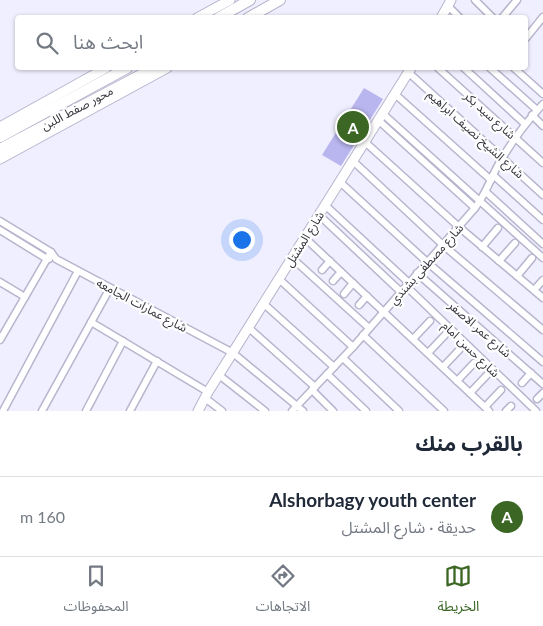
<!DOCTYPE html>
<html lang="ar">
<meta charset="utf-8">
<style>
body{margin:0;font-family:Lato,"Noto Sans Arabic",sans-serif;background:#f6f6f7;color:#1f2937;direction:rtl}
.you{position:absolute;left:241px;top:239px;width:18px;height:18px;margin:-12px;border:4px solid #fff;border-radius:50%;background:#1a73e8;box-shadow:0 0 0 8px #1a73e833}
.badge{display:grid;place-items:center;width:32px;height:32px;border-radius:50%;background:#3b6623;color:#fff;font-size:16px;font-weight:700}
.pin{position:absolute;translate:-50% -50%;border:2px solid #fff;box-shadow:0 1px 5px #0006}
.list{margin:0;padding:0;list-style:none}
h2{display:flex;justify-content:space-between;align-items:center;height:65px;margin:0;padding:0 20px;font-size:21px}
h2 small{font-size:16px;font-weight:400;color:#747a83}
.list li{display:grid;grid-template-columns:32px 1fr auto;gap:15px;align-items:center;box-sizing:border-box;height:80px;padding:0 20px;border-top:1px solid #e0e1e3}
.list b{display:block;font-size:19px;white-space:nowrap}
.list p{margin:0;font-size:16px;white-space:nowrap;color:#747a83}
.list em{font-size:16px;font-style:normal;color:#747a83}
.icon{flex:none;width:28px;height:28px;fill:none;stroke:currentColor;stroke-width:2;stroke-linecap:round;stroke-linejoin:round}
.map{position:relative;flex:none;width:543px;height:411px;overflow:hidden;direction:ltr}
.search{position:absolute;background:#fff;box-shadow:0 1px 4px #0004;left:15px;right:15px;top:15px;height:55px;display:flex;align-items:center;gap:12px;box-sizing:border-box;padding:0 18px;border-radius:5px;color:#747a83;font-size:19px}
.sheet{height:145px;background:#fff}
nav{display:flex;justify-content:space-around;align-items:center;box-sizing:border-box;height:70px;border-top:1px solid #e0e1e3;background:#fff;font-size:14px;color:#747a83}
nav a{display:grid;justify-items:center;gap:2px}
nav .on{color:#3b6623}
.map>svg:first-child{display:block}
.green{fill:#b9b6ef}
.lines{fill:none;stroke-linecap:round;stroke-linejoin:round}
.street-casing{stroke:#b6b5cd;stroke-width:9}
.secondary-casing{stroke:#b6b5cd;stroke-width:11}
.primary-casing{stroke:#b6b5cd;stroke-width:12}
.street{stroke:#fff;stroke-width:6}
.secondary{stroke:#fff;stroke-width:9}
.primary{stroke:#fff;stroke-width:10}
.labels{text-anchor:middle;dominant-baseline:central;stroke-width:4.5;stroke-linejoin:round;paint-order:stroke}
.street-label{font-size:12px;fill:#34343d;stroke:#fefefe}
</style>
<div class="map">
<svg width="543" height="411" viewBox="0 0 543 411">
<rect width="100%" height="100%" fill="#f0efff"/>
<!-- green -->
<path class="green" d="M364,88L383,99L341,166L322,155Z"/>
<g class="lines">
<defs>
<g id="street">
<path d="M475,0L493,18"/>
<path d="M448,6L460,18"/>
<path d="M502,18L517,0"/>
<path d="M526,38L543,17"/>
<path d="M438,68L543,163"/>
<path d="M464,68L525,124"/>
<path d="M490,68L537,110"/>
<path d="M514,68L543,94"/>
<path d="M408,72L543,195"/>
<path d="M395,94L491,180"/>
<path d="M382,113L543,258"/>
<path d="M532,115L543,126"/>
<path d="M378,120L475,208"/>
<path d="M365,142L459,227L543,298"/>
<path d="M353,161L443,245L543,330"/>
<path d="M493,175L543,220"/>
<path d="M340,182L427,262L543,362"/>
<path d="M486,192L543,244"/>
<path d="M325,205L409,283"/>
<path d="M319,215L401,292"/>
<path d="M0,221L51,252L56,259L233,353L303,411"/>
<path d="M0,230L47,259H49"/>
<path d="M305,238L489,411"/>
<path d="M482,247L498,228"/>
<path d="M292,258L369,328"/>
<path d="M499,261L515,243"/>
<path d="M322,270L330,261"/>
<path d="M417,273L543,384"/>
<path d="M517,276L532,258"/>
<path d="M279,279L353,347"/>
<path d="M333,281L341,272"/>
<path d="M0,282L25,297"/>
<path d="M406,286L536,411"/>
<path d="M534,290L543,280"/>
<path d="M344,294L353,283"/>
<path d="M264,304L334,367"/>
<path d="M359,305L367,296"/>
<path d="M91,322L208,392"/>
<path d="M249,328L315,387"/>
<path d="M363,335L444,411"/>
<path d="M413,339L430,321"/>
<path d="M0,340L51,252"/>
<path d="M428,353L445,335"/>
<path d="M343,358L399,411"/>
<path d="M443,367L460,349"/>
<path d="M327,374L366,411"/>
<path d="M219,375L265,411"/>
<path d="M457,381L474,363"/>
<path d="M522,383L531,373"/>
<path d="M312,390L333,411"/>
<path d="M470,393L487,375"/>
<path d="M205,398L222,411"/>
<path d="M537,399L543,393"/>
<path d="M485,407L501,390"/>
<path d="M3,411L78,271"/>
<path d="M42,411L110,288"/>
<path d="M86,411L123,341"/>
<path d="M130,411L157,361"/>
<path d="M292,411L353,347L475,208C485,195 490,181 497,167C510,144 525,123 543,104"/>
<path d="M506,411L511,406"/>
</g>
<g id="secondary">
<path d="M197,18L230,0"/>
<path d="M441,18L451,0"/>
<path d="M0,127L106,68"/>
<path d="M0,159L167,68"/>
<path d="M198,411L208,392L411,68"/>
</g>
<g id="primary">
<path d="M218,18L250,0"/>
<path d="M248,18L280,0"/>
<path d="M0,137L127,68"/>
<path d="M0,149L154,68"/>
</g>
</defs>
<!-- street casing -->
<use href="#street" class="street-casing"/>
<!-- secondary casing -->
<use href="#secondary" class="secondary-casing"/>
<!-- primary casing -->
<use href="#primary" class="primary-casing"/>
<!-- street -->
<use href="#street" class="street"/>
<!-- secondary -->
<use href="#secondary" class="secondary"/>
<!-- primary -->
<use href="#primary" class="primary"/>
</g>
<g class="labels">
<!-- street labels -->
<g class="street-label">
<text transform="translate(77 108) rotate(-28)">محور صفط اللبن</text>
<text transform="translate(490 115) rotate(42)">شارع سيد بكر</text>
<text transform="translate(476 134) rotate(42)">شارع الشيخ نصيف ابراهيم</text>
<text transform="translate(304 239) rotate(-58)">شارع المشتل</text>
<text transform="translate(426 264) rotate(-48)">شارع مصطفى بشندي</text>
<text transform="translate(142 305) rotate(28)">شارع عمارات الجامعه</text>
<text transform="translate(480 329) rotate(41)">شارع عمر الاصفر</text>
<text transform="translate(471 349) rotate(44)">شارع حسن امام</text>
</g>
</g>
</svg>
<div class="you"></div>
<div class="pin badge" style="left:353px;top:127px">A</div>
<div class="search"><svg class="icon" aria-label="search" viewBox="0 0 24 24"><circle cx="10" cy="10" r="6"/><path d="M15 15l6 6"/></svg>ابحث هنا</div>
</div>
<section class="sheet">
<h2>بالقرب منك<small></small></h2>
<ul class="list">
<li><span class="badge">A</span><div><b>Alshorbagy youth center</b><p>حديقة · شارع المشتل</p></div><em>160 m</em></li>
</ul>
</section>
<nav>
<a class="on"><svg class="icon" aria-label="map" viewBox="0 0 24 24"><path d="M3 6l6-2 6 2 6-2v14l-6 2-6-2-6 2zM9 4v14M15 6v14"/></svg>الخريطة</a>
<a><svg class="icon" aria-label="directions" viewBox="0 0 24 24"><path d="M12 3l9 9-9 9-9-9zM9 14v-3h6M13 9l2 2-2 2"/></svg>الاتجاهات</a>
<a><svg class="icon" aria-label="saved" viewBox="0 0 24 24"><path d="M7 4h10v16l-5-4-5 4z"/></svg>المحفوظات</a>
</nav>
